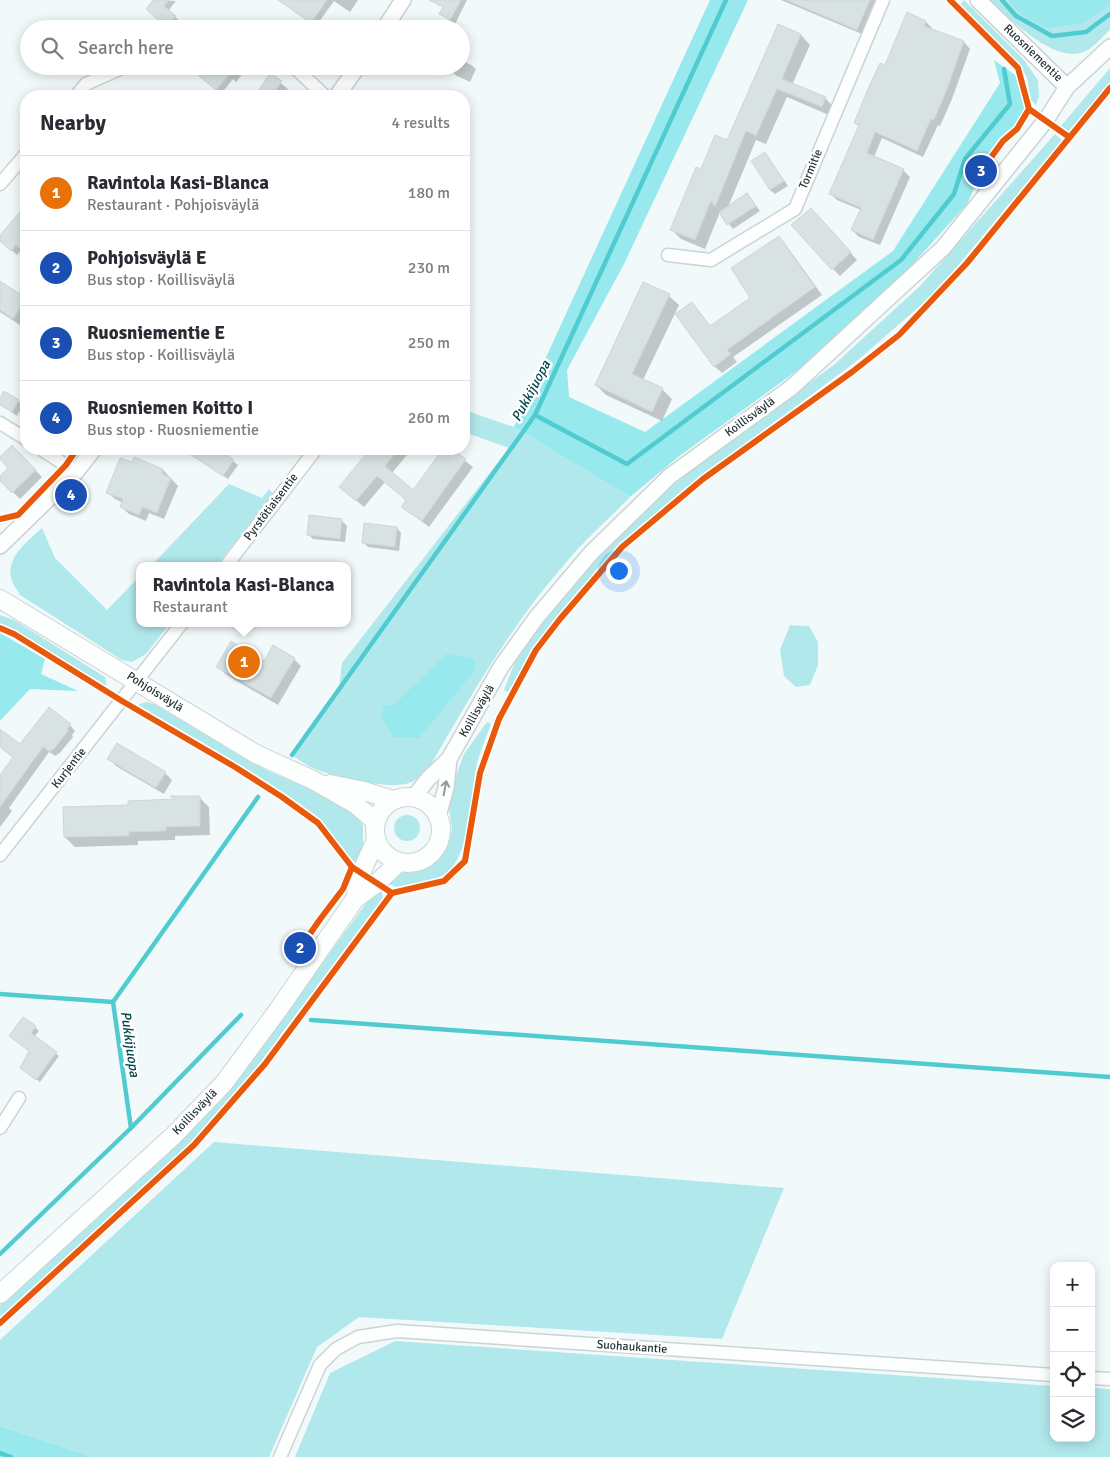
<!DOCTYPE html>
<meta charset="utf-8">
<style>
body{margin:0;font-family:Signika,sans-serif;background:#f7f7f7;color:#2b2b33}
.controls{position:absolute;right:15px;bottom:15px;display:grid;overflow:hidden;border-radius:10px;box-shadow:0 2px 12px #0003}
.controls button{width:45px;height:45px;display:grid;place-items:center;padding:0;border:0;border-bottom:1px solid #e1e1e2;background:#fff;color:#2b2b33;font:25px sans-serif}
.you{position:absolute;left:618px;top:570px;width:18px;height:18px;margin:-12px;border:4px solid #fff;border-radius:50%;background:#1a73e8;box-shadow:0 0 0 8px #1a73e833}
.badge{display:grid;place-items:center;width:32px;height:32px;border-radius:50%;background:#7c3aed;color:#fff;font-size:16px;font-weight:700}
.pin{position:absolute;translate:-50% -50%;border:2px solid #fff;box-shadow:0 1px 5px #0006}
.popup{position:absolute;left:136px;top:562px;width:215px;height:65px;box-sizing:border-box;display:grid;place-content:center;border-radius:10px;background:#fff;filter:drop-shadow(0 1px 4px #0005);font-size:16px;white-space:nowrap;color:#7c7c81}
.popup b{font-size:19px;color:#2b2b33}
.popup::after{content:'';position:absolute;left:50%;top:100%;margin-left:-10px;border:10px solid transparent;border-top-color:#fff}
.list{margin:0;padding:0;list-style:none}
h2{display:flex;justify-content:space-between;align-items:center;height:65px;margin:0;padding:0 20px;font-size:21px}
h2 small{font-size:16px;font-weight:400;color:#7c7c81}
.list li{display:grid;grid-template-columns:32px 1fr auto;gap:15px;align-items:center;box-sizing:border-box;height:75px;padding:0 20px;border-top:1px solid #e1e1e2}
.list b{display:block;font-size:19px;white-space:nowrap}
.list p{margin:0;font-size:16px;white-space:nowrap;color:#7c7c81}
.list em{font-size:16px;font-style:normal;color:#7c7c81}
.icon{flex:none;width:28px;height:28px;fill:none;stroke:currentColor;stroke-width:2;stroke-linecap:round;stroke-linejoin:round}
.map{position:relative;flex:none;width:1110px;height:1457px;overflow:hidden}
.search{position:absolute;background:#fff;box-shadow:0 2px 12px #0003;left:20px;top:20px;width:450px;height:55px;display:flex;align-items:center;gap:12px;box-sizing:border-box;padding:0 18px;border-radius:28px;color:#7c7c81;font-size:19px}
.panel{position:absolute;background:#fff;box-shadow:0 2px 12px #0003;left:20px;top:90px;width:450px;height:365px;border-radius:20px}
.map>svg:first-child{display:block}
.green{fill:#b1e8ec}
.forest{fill:#97e9ee}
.shadow{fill:#0003}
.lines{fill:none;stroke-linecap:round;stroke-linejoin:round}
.stream{stroke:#50ccd1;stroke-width:4.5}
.building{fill:#d8e2e3;stroke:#cdd7d8}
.minor-casing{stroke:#cad4d5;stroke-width:15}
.tertiary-casing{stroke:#cad4d5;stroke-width:18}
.secondary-casing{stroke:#cad4d5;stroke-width:20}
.minor{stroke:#fdfefe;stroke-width:12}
.tertiary{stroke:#fdfefe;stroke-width:15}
.secondary{stroke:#fdfefe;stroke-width:18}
.cycleway-casing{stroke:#fff;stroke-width:9}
.cycleway{stroke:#e8590c;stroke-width:6}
.oneway{stroke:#929a9a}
.labels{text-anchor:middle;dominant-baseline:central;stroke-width:5;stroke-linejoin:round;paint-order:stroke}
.street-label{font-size:12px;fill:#273536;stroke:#fff}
.water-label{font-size:14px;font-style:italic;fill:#024649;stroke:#fff}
</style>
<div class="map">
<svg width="1110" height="1457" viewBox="0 0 1110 1457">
<rect width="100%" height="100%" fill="#f2f9fa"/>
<!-- green -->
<g class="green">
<path d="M964,0L1024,60L1038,80L1039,96L1036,105L1031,100L1027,78L1021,67L960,5Z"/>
<path d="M990,0H1007L1020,14L1083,23L1110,6V30C1102,37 1095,46 1086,51C1056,66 1010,19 990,0Z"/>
<path d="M1110,68V82L1068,132L1061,126Z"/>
<path d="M1055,134L1062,140L937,291L858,360L673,498L609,555L537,643L508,692L504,690L515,662L533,633L598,554L687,473L835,364L920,286Z"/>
<path d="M464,410L514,427L630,497C608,520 583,541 563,566C510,627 470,697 430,766C424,773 418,780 409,783C388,790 335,777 315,769C307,766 299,760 292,755L339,688L342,663L509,448L464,432Z"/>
<path d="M229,484L262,498L269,489L273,494L216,566H151Z"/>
<path d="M42,528L55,558L107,610L140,576V623H170L146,654L132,662L122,660L20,595C18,591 14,586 12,581C4,558 28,541 42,528Z"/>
<path d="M0,615L14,620L105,677L107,686L0,624Z"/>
<path d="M790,625L809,626L818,642V665L810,685L796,687L784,676L780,650Z"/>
<path d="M146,702L154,704L268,771L346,804L357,813L363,825V844L357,864C339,852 332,828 315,815C259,773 197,740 138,705Z"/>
<path d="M487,722L491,724C486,738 479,753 476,768C470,799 471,851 447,873C436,882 410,884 396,887L383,881L396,873L413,872L427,868L439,859L448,846L452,830L449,808L454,781L464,754Z"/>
<circle cx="407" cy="828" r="13"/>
<path d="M377,888L382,893L383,898L250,1076L192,1142L0,1317V1305L174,1146L243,1072Z"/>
<path d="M214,1142L784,1188L722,1339L359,1317L317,1347L269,1457H92L0,1426V1340Z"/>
<path d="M395,1341L1054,1386V1438H1091V1388L1110,1389V1457H295L330,1373Z"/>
</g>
<!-- forest -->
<g class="forest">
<path d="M710,0H748L624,264L567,370L569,397L645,432L893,251L1000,83L994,60L1018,77L1026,110L1016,126L1003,136L973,178L977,182L967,204L901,277L798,370L678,457L630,497L514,427Z"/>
<path d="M1007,0H1110V6L1083,23L1046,28L1020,14Z"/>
<path d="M0,633L45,659L41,674L78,691L30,689L0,721Z"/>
<path d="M446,654L474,659L475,670L419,738L393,737L381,716L384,706L395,704Z"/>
<path d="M0,1426L92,1457H0Z"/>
</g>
<!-- shadow -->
<g class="shadow">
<path d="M155,0L176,1L168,11L180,21L174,29H169L152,14Z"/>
<path d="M292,0H358L350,12L334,1L316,26L288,6Z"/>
<path d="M448,0H467L455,24L441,14Z"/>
<path d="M781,0H877L862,34Z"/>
<path d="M926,22L932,28V30L964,42L970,49L952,99L940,126L938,125L923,157L882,138L874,157L903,170L910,177L880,245L859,237L852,230L861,210L837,200L831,194L860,127L855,122L885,67Z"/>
<path d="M779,26L801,35L810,45L792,85L825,98L835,108L831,116L787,97L766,144L756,140L728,207L747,194L760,211L733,229L720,212L705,249L681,239L671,229L702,171L727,142Z"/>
<path d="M461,60L471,65L476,69L470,82L457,76L452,72L455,66H461Z"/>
<path d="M209,66H247L248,67L236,82L233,79L221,94L205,80Z"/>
<path d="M405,66H416L413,71Z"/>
<path d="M271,75L288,89L283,96H257Z"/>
<path d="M131,91L137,96H126Z"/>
<path d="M765,153L788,186L775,194L770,190Z"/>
<path d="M26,198V253L22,249L17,255L0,240V237L24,209L20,205Z"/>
<path d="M818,216L857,260L840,276L833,269Z"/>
<path d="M779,238L786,245L822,295L733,357L737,362L722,373L714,366L692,303L711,327L752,298Z"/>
<path d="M0,283L26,300V316L20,325L0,312Z"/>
<path d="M669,296L679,305L643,380L662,389L672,399L662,421L606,395L596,385Z"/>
<path d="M5,392L23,405L17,416L0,404V400Z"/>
<path d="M12,447L42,477L20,499L0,479L10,468Z"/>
<path d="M195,449H217L238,465L228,479L196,458L192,454Z"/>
<path d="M371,449H412L392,473L414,492L445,449H450L473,467L429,527L403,507L407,501L385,482L364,507L340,487Z"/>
<path d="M163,470L178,486L164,519L149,513L146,521L129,514L122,507L123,503L115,499L108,492Z"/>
<path d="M341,520L347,526L345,542L313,539L308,534Z"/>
<path d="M397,528L401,533L399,551L368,547L363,542Z"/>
<path d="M294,659L301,666L278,705L225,674L218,666Z"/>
<path d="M70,725L75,731L72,735L73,737L59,754L58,753L56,756L49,752L9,808L12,811L0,827V777L14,758L0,747V731L20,746Z"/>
<path d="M109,759L165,773L172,780L164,794L116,766Z"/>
<path d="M199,797L209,807L210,835L175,836V840L138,841V845L75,847L65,837L129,806L176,801L173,798Z"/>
<path d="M35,1027L39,1031L34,1037L59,1056L40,1082L26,1071L31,1052L14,1039Z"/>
</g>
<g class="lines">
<!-- stream -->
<g class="stream">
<path d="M1002,0L1016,16L1052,36L1086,32L1110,14"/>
<path d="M535,415L627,464L901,260L954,194L965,159L1010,104L1004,69"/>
<path d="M292,755L535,415L726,0"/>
<path d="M0,994L113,1002"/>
<path d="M311,1020L1110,1077"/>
<path d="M131,1128L241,1015"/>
<path d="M0,1254L131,1128L113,1002L258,797"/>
<path d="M0,1453L11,1457"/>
</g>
</g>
<!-- building -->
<g class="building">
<path d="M153,0H169L164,6L176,16L166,27L146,9Z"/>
<path d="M278,0H327L311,23Z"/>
<path d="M429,0H461L450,20L439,14L443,7Z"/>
<path d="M786,0H870L857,30Z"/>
<path d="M907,12L926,21L924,26L964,41L946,92L934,120L931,119L917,151L875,132L867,153L904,169L873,240L851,230L861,208L829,194L859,125L854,123L867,91L880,63L885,65Z"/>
<path d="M778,24L801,34L782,79L826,97L822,107L777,89L756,136L746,131L715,207L711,201L695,240L670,230L696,167L701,169L715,135L727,140Z"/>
<path d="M207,66H236L216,90L199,76Z"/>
<path d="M270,73L282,81L272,96H255Z"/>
<path d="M765,152L784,181L770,190L751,161Z"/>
<path d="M747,193L756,206L727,225L719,212Z"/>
<path d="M26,205V254L16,245L11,251L0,241V235Z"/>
<path d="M811,208L851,252L832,270L791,225Z"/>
<path d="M779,236L815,287L727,350L731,354L714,367L675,314L692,302L710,326L750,298L731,268Z"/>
<path d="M0,281L26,298L13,319L0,310Z"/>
<path d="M643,282L670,294L632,374L663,388L652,412L595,385Z"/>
<path d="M4,391L19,400L12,412L0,405V398Z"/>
<path d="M12,445L36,470L12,493L0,481V476L8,468L0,459V457Z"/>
<path d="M182,449H218L234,460L223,476Z"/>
<path d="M370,449H399L385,466L413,490L443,449H452L466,459L422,521L401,507L406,500L377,476L356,501L339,487Z"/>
<path d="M134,457L163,469L162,474L171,478L157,513L142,507L139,515L120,507L123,499L106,493L120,458L132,462Z"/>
<path d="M309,515L342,519L340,539L307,535Z"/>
<path d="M364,523L397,527L395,547L362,543Z"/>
<path d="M231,641L264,661L273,645L295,658L271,698L216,667Z"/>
<path d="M49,707L71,724L67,729L69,730L53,750L52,749L50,752L43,747L0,807V775L13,757L0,747V729L20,744Z"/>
<path d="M117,743L166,772L156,788L107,759Z"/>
<path d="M170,796H200V826L166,827V831L129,832V836L64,837L63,807L128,805V801L175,799Z"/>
<path d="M23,1017L36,1026L31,1033L57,1052L36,1080L20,1068L29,1051L9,1036Z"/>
</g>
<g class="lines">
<defs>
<g id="minor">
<path d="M230,29H244"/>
<path d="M293,66L325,96"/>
<path d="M76,96L86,84L126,66"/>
<path d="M0,184L26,154"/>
<path d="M668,255L711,260L795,209L883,0"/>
<path d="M0,423L26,439"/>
<path d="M41,449L76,472"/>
<path d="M226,566L316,449"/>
<path d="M0,855L182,623"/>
<path d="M0,1128L19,1098"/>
<path d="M1091,1378L1110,1379"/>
<path d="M280,1457L320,1365L336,1349L358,1337L397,1331L1054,1375"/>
</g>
<g id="tertiary">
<path d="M978,0L1067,87"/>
<path d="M384,29L403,0"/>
<path d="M337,96L358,66"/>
<path d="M0,546L76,472L94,449"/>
<path d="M414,797L428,779L449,759L501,667L536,618L591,553L670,476L792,387L943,248L1046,120L1067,87L1110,47"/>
<path d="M438,816L446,788L449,759"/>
</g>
<g id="secondary">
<path d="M0,599L256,754L313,780L355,804L375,821"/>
<path d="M330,784L364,791L393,800"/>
<circle cx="408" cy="830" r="33"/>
<path d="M355,899L361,873L376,840"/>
<path d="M0,1294L174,1135L224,1083L278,1010L355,899L377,883L399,862"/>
</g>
</defs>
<!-- minor casing -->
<use href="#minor" class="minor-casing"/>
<!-- tertiary casing -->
<use href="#tertiary" class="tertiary-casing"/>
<!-- secondary casing -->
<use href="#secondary" class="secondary-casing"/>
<!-- minor -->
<use href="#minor" class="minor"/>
<!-- tertiary -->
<use href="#tertiary" class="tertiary"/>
<!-- secondary -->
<use href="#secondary" class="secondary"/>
<defs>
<g id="cycleway">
<path d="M950,0L1018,68L1029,109L1069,137"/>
<path d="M981,171L1003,141L1017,129L1029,109"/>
<path d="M0,519L18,515L66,465L77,449"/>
<path d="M0,628L14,634L122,701L235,767L282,797L318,823L352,867L392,893"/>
<path d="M300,948L321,918L343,889L352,867"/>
<path d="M0,1323L194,1145L265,1064L392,893L444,881L465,861L480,773L499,719L536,650L560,619L622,547L703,479L852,372L899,335L967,263L1110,88"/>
</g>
</defs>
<!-- cycleway casing -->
<use href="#cycleway" class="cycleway-casing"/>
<!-- cycleway -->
<use href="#cycleway" class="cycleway"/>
</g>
<!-- one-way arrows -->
<defs><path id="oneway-shaft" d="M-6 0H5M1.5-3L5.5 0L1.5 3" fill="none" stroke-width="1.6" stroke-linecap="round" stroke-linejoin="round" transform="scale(1.25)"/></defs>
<use class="oneway" href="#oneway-shaft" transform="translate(445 788) rotate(-79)"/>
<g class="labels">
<!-- street labels -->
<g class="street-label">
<text transform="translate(1033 53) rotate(44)">Ruosniementie</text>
<text transform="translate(811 169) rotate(-67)">Tormitie</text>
<text transform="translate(750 417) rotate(-36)">Koillisväylä</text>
<text transform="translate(271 507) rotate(-53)">Pyrstötiaisentie</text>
<text transform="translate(155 692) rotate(32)">Pohjoisväylä</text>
<text transform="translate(477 711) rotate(-60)">Koillisväylä</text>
<text transform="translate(69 768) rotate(-52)">Kurjentie</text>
<text transform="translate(195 1112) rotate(-46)">Koillisväylä</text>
<text transform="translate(632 1347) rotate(4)">Suohaukantie</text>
</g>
<!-- water labels -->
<g class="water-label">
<text transform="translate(531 391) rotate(-62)">Pukkijuopa</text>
<text transform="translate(130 1044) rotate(82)">Pukkijuopa</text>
</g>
</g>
</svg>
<div class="controls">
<button>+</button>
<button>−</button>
<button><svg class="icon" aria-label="locate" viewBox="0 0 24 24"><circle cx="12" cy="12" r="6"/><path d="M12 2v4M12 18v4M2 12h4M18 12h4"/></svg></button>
<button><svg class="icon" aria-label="layers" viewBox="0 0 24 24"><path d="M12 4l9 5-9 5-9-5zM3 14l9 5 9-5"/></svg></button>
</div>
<div class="you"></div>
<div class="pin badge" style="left:244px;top:662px;background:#e8710a">1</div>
<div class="popup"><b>Ravintola Kasi-Blanca</b>Restaurant</div>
<div class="pin badge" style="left:300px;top:948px;background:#1a4fb4">2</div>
<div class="pin badge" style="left:981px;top:171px;background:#1a4fb4">3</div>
<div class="pin badge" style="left:71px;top:495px;background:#1a4fb4">4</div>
<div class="search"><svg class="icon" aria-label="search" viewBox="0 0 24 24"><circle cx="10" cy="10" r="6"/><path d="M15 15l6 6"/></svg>Search here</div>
<section class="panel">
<h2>Nearby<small>4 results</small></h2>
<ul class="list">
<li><span class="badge" style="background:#e8710a">1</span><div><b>Ravintola Kasi-Blanca</b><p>Restaurant · Pohjoisväylä</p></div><em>180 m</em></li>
<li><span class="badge" style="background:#1a4fb4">2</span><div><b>Pohjoisväylä E</b><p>Bus stop · Koillisväylä</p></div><em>230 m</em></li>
<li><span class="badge" style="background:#1a4fb4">3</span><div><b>Ruosniementie E</b><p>Bus stop · Koillisväylä</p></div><em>250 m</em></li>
<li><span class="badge" style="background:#1a4fb4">4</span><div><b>Ruosniemen Koitto I</b><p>Bus stop · Ruosniementie</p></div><em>260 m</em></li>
</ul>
</section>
</div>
